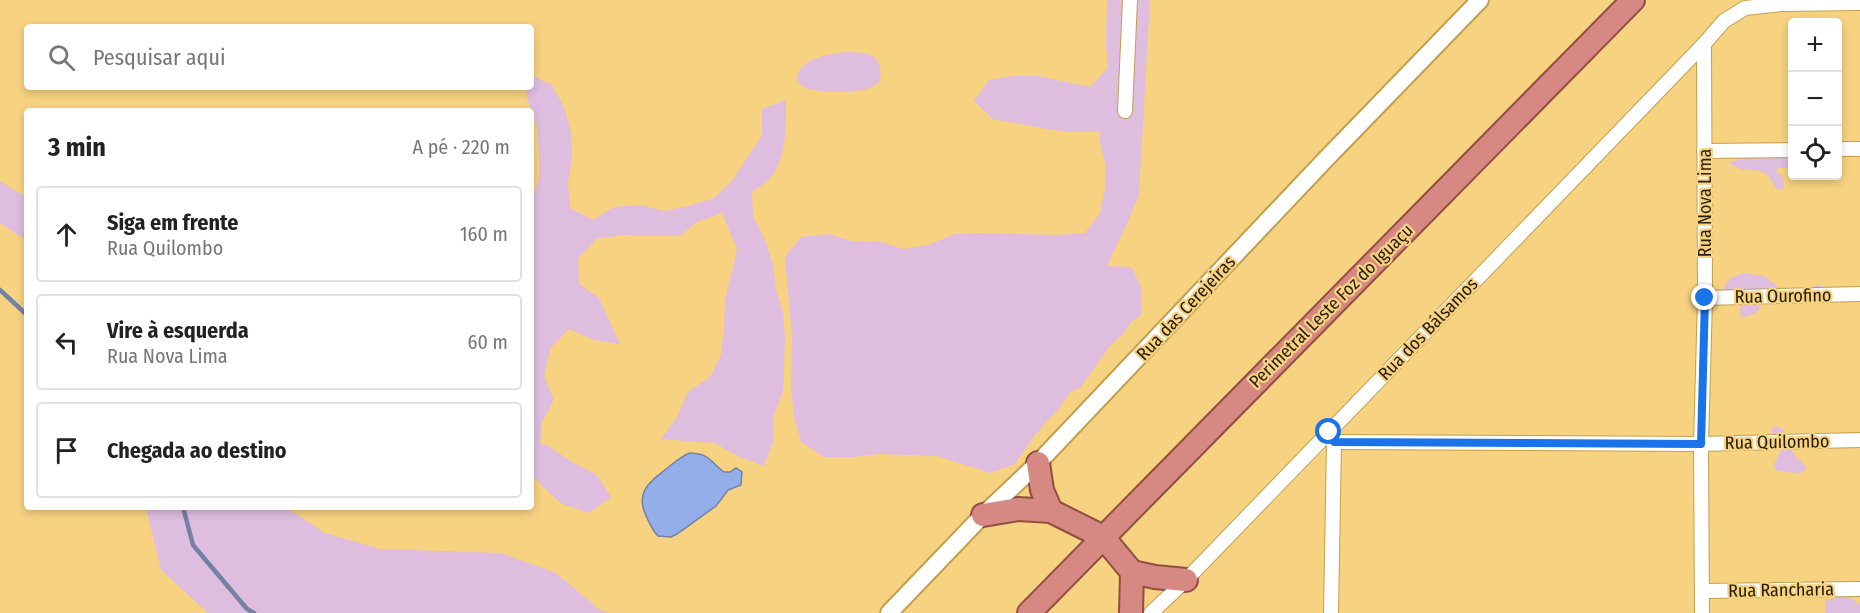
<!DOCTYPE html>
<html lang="pt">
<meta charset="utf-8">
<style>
body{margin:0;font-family:"Fira Sans Condensed",sans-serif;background:#f6f6f6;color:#222}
.controls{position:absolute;right:18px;top:18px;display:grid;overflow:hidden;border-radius:6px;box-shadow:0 3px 9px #0003}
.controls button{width:54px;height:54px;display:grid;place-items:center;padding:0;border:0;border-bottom:2px solid #e0e0e0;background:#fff;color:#222;font:30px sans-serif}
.stop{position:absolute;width:18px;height:18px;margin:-14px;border:4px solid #1a73e8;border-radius:50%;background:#fff}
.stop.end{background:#1a73e8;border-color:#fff;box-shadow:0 2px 6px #0008}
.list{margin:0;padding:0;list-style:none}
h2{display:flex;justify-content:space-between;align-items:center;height:78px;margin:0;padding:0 24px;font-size:26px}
h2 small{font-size:20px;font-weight:400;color:#767676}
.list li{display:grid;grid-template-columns:39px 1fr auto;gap:18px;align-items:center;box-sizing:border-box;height:96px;margin:0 12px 12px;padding:0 12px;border:2px solid #e0e0e0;border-radius:6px}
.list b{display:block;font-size:22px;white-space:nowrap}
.list p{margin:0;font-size:20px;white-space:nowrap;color:#767676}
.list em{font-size:20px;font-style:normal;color:#767676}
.icon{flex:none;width:33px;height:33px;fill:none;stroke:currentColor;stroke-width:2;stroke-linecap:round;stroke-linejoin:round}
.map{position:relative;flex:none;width:1860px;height:613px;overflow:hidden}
.search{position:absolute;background:#fff;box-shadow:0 3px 9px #0003;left:24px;top:24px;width:510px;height:66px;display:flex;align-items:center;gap:15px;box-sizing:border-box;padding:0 21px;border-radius:6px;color:#767676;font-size:22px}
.panel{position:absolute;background:#fff;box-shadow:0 3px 9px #0003;left:24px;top:108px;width:510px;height:402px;border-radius:6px}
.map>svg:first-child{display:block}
.green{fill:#debdde}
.water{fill:#94aee9;stroke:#7382a4;stroke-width:1.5}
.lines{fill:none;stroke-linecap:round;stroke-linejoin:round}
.stream{stroke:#7382a4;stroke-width:4.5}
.minor-casing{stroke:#c39f4e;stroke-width:16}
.tertiary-casing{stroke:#c39f4e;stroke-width:20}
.trunk-casing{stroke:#924f41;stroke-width:26}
.minor{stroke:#fff;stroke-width:14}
.tertiary{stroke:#fff;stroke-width:16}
.trunk{stroke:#d68882;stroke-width:22}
.route{stroke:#1a73e8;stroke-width:8}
.labels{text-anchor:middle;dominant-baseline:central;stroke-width:4.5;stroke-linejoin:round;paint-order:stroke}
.street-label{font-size:18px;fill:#271c03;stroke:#f7d281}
</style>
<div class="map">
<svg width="1860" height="613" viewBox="0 0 1860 613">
<rect width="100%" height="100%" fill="#f7d281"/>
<!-- green -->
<g class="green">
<path d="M1107,0H1150L1139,194L1129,219L1107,266L1132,267L1142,290L1141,315L1131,322L1125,332L1110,346L1080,388L1070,392L1060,407L1035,435L1015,464L990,473L937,456L880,454L853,457H824L801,442L794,416L791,388L792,337L785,257L801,237L828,234L852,241L880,242L904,249L928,245L955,234L979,233L1058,235L1085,233L1100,213L1105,188V163L1099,138L1100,131L1072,132L1046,129L993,119L974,101L989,80L1014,76H1038L1090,87L1108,68L1106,43Z"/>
<path d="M848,52C863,53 878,51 880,70C881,74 881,80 878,83C868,94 827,93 814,90C807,89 802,86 797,82C794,59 831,53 848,52Z"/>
<path d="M531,75L552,85L564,107L571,132L572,157L568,183L570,208L593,220L614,207L640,205L664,211L688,206L714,198L732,181L762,135V109L786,100C786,124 787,153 773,174C769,181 759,187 752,192L753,217L765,240L773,265L776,289L783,313L785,338L783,391L774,415L773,442L764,466L737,456L715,443L661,439L677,417L688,392L710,377L721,355L724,328L725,300L737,249L722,213L697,222L679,236L623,235L596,239L578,259L579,284L599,298L620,344L594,340L569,329L550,349L544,376L554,400L542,422L540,444L547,445L572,462L597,475L611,497L589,513L562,504L542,486L531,473V203L539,179V154L537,126L527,99L526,87H531Z"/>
<path d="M1792,157V169L1779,167L1776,172L1782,175L1784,188L1778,190C1773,185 1771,178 1766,174C1754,166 1743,175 1729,162L1744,158Z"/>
<path d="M0,181L27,198V241L0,223Z"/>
<path d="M1743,273L1764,276L1779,288L1806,289L1818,285L1824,287L1825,294L1764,303L1755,313L1749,316L1742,317L1739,310L1741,305L1736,300L1719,296L1730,278Z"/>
<path d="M1775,426C1793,430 1787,446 1796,457C1800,461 1803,462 1806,467L1802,473L1785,472L1775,470L1774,464L1780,452L1772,441V429Z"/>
<path d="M147,507H285L325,533L380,549L501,553L556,573L600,610L609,613H208L161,570L147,512Z"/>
<path d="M1844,594L1850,596L1860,606V613H1825V599H1832Z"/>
</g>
<!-- water -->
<path class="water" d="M690,453C711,454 710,462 724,472H730L736,468L742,472L741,485L728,490L716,506L677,534L671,537L658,536C653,531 651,526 648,520C634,494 647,484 666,469C674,463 681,456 690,453Z"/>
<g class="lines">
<!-- stream -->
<g class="stream">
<path d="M0,290L27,315"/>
<path d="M183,507L193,545L247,609L254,613"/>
</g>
<defs>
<g id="minor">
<path d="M1125,111L1130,0"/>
<path d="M1838,149H1860"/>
<path d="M1704,151L1792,150"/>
<path d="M1705,298L1860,294"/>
<path d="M1334,442L1701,444L1860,440"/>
<path d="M1703,591L1860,589"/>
<path d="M1151,613L1186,580L1704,44L1724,21L1745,8L1782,4L1860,3"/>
<path d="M1331,613L1334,442L1331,436"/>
<path d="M1702,613L1701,444L1705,298L1704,44"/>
</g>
<path id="tertiary" d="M889,613L983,515L1038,463L1324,161L1480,0"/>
<g id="trunk">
<path d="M1038,463L1042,490L1051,511"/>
<path d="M983,515L1018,509L1051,511L1103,537L1132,572L1155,577L1186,580"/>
<path d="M1029,613L1633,0"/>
<path d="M1131,613L1132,572"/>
</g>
</defs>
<!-- minor casing -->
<use href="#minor" class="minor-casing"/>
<!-- tertiary casing -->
<use href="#tertiary" class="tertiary-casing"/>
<!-- trunk casing -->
<use href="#trunk" class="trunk-casing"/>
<!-- minor -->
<use href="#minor" class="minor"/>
<!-- tertiary -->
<use href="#tertiary" class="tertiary"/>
<!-- trunk -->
<use href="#trunk" class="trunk"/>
</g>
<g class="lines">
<!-- route -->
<path class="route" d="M1329,432L1334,442L1701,444L1705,298"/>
</g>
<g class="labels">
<!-- street labels -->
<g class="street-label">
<text transform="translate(1705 203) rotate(-90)">Rua Nova Lima</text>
<text transform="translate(1783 296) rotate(-1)">Rua Ourofino</text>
<text transform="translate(1331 306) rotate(-45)">Perimetral Leste Foz do Iguaçu</text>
<text transform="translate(1186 308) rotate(-47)">Rua das Cerejeiras</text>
<text transform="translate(1428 329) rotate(-46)">Rua dos Bálsamos</text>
<text transform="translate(1777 442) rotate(-1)">Rua Quilombo</text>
<text transform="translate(1781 590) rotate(-1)">Rua Rancharia</text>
</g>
</g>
</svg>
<div class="controls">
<button>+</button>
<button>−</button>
<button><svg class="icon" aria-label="locate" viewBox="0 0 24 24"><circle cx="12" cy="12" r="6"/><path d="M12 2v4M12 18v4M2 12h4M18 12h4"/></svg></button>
</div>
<div class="stop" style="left:1329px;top:432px"></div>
<div class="stop end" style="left:1705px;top:298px"></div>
<div class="search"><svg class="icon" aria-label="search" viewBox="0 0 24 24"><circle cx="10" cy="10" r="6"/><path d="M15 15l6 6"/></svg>Pesquisar aqui</div>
<section class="panel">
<h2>3 min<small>A pé · 220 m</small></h2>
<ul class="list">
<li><svg class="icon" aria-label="ahead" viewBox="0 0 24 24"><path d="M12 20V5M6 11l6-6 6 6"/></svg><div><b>Siga em frente</b><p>Rua Quilombo</p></div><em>160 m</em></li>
<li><svg class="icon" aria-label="left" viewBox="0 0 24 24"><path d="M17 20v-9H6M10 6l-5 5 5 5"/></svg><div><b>Vire à esquerda</b><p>Rua Nova Lima</p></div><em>60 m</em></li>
<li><svg class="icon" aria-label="arrive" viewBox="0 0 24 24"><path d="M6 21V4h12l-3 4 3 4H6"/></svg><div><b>Chegada ao destino</b></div></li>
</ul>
</section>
</div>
